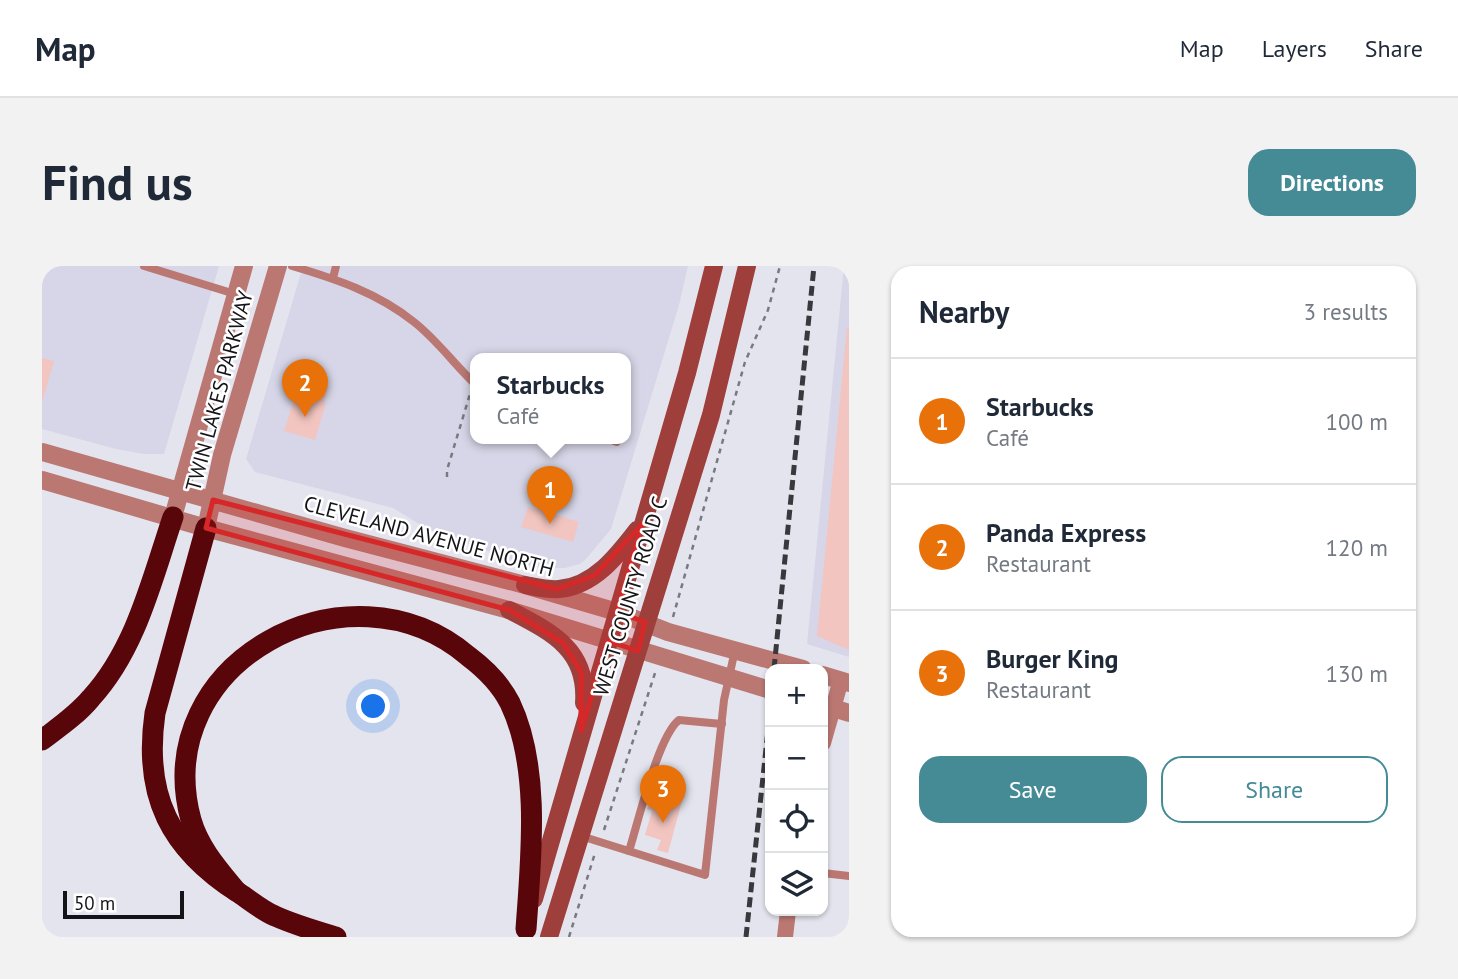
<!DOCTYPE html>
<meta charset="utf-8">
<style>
body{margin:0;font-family:"PT Sans",sans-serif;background:#f2f2f3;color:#1f2937}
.controls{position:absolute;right:21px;bottom:21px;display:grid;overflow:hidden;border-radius:14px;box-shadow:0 2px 5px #0004}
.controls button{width:63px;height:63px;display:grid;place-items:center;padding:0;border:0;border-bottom:2px solid #e0e1e3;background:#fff;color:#1f2937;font:35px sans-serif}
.scale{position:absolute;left:21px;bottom:18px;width:121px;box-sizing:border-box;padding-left:7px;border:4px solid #141418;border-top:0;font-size:19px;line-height:24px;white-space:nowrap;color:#141418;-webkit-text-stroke:5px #fff;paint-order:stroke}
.you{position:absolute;left:332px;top:441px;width:24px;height:24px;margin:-18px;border:5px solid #fff;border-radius:50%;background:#1a73e8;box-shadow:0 0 0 10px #1a73e833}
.badge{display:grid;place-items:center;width:46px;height:46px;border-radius:50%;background:#458b96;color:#fff;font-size:23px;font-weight:700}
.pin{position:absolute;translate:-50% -58px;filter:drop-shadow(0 2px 4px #0008)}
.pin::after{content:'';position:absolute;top:37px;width:24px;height:21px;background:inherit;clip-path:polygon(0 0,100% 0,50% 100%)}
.popup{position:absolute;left:428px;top:87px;width:161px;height:91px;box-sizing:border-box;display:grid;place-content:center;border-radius:14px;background:#fff;filter:drop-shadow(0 2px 5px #0005);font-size:23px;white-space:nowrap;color:#747a83}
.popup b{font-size:26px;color:#1f2937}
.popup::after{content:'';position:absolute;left:50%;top:100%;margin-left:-14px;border:14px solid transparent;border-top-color:#fff}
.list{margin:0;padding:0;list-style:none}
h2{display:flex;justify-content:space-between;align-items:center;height:91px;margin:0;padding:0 28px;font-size:30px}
h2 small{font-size:23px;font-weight:400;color:#747a83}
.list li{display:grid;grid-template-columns:46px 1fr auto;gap:21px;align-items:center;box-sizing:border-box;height:126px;padding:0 28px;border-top:2px solid #e0e1e3}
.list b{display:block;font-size:26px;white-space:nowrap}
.list p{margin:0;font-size:23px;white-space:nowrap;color:#747a83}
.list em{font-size:23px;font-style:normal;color:#747a83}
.actions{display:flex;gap:14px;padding:21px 28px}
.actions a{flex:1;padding:16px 0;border:2px solid #458b96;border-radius:21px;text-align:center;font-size:24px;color:#458b96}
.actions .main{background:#458b96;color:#fff}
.icon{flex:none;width:38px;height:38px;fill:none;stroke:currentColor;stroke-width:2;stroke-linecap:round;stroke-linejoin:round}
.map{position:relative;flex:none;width:807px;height:671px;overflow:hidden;border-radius:21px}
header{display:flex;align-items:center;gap:42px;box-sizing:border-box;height:98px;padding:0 35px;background:#fff;border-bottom:2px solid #e0e1e3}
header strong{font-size:33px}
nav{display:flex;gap:38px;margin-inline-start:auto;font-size:24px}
.intro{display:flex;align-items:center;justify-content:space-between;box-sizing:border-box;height:168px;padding:0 42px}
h1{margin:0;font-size:49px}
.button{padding:18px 32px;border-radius:21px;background:#458b96;color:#fff;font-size:24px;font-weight:700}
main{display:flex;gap:42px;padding:0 42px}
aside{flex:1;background:#fff;border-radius:21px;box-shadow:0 2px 5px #0004}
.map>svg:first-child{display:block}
.built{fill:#d6d6e8;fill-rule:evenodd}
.building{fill:#f2c5c0}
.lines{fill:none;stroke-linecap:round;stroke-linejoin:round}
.path{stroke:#797981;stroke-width:2.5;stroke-dasharray:5 5;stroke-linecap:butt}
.service{stroke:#bb7872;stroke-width:8}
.minor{stroke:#bb7872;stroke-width:16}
.tertiary{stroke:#bb7872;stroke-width:18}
.secondary{stroke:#9f3f3b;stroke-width:18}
.motorway{stroke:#59060b;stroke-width:21}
.rail{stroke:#38383d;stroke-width:5;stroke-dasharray:10 5;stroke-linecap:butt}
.marked{fill:#d62828;fill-opacity:0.2;stroke:#d62828;stroke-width:5;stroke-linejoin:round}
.labels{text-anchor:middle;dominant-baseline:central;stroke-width:5;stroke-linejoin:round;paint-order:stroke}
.street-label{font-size:21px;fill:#141418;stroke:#fff}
</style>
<header>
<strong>Map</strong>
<nav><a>Map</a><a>Layers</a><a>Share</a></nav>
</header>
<div class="intro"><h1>Find us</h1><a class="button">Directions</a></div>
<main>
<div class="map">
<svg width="807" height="671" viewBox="0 0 807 671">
<rect width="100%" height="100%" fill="#e4e4ef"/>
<!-- built -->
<g class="built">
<path d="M0,0H177L122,188H102L74,183L0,163Z"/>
<path d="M261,0H646L637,39L569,263L544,293L538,298L523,302H500L483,298L387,264L351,242L213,206L204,193ZM433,92H583V172H433Z"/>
<path d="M802,0H807V391L765,378Z"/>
</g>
<!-- building -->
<g class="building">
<path d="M805,61H807V384L775,370Z"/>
<path d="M0,92L12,95L1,133H0Z"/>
<path d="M256,121L273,126L274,124L283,127L284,129L282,136L284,137L273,174L242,165Z"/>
<path d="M499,238L510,241L508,247L537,256L531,276L479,261L486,241L495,244Z"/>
<path d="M621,510L642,516L641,519L644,520L626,587L615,584L619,574L603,569L610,545L605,543Z"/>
</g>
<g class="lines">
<!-- path -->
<g class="path">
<path d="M405,211V204L428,128"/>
<path d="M631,351L703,96L726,44L738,0"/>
<path d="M562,564L613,407"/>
<path d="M527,671L553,587"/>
</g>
<!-- service -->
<g class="service">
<path d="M102,0L193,28"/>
<path d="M250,0C294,13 336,27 372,56C395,74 412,98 433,118"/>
<path d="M291,12L294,0"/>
<path d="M564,172L575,176"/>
<path d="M539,570L663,609L682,434L693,384"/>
<path d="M587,585C596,557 616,470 637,454L680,458"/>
<path d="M781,607L807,610"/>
</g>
<!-- minor -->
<g class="minor">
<path d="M781,477L799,414"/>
<path d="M743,671L746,645"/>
</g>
<!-- tertiary -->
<g class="tertiary">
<path d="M0,186L303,272L483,319L575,346L626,366L761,403"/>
<path d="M0,214L164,262L467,344L728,424"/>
<path d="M131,251L202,0"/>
<path d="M164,262L180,189L236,0"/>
<path d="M781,409L807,417"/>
<path d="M781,439L807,447"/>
</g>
<!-- secondary -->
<g class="secondary">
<path d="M483,319C494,321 506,324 517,323C552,320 575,290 595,264"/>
<path d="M467,344C509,366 546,383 542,437"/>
<path d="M492,633L645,107L672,0"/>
<path d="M507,671L669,149L705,0"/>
</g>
<!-- motorway -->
<g class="motorway">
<path d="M164,262L113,447C101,530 128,583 197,627C209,635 221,645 233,650C253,659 274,665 294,671"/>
<path d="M0,474C17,461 35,449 49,432C94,383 110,313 131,251"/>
<path d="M194,625C176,603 157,582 149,554C106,396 307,289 426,390C442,402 459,419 468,437C499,502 489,592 484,663"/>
</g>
<!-- rail -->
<g class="rail">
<path d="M732,403L772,0"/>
<path d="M704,671L728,445"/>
</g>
</g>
<!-- marked area -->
<path class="marked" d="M171,234L515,323L553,309L600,258L575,346L603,356L596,385L566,375L539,465V406L521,377L467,344L164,262Z"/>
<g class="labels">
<!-- street labels -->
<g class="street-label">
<text transform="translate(177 125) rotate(-75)">TWIN LAKES PARKWAY</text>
<text transform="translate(387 270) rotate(15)">CLEVELAND AVENUE NORTH</text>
<text transform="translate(588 330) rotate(-73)">WEST COUNTY ROAD C</text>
</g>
</g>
</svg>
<div class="controls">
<button>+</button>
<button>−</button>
<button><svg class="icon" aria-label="locate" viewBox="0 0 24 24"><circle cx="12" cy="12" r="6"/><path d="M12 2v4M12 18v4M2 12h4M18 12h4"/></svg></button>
<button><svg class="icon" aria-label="layers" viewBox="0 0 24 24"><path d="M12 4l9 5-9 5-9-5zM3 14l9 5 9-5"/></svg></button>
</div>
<div class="scale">50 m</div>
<div class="you"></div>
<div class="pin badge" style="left:508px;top:258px;background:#e8710a">1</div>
<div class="popup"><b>Starbucks</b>Café</div>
<div class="pin badge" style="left:263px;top:151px;background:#e8710a">2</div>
<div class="pin badge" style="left:621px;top:557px;background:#e8710a">3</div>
</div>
<aside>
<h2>Nearby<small>3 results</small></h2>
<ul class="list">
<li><span class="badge" style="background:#e8710a">1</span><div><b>Starbucks</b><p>Café</p></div><em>100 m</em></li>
<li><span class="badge" style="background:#e8710a">2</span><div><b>Panda Express</b><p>Restaurant</p></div><em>120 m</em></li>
<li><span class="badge" style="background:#e8710a">3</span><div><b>Burger King</b><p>Restaurant</p></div><em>130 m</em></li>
</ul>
<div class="actions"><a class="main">Save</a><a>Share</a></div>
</aside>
</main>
